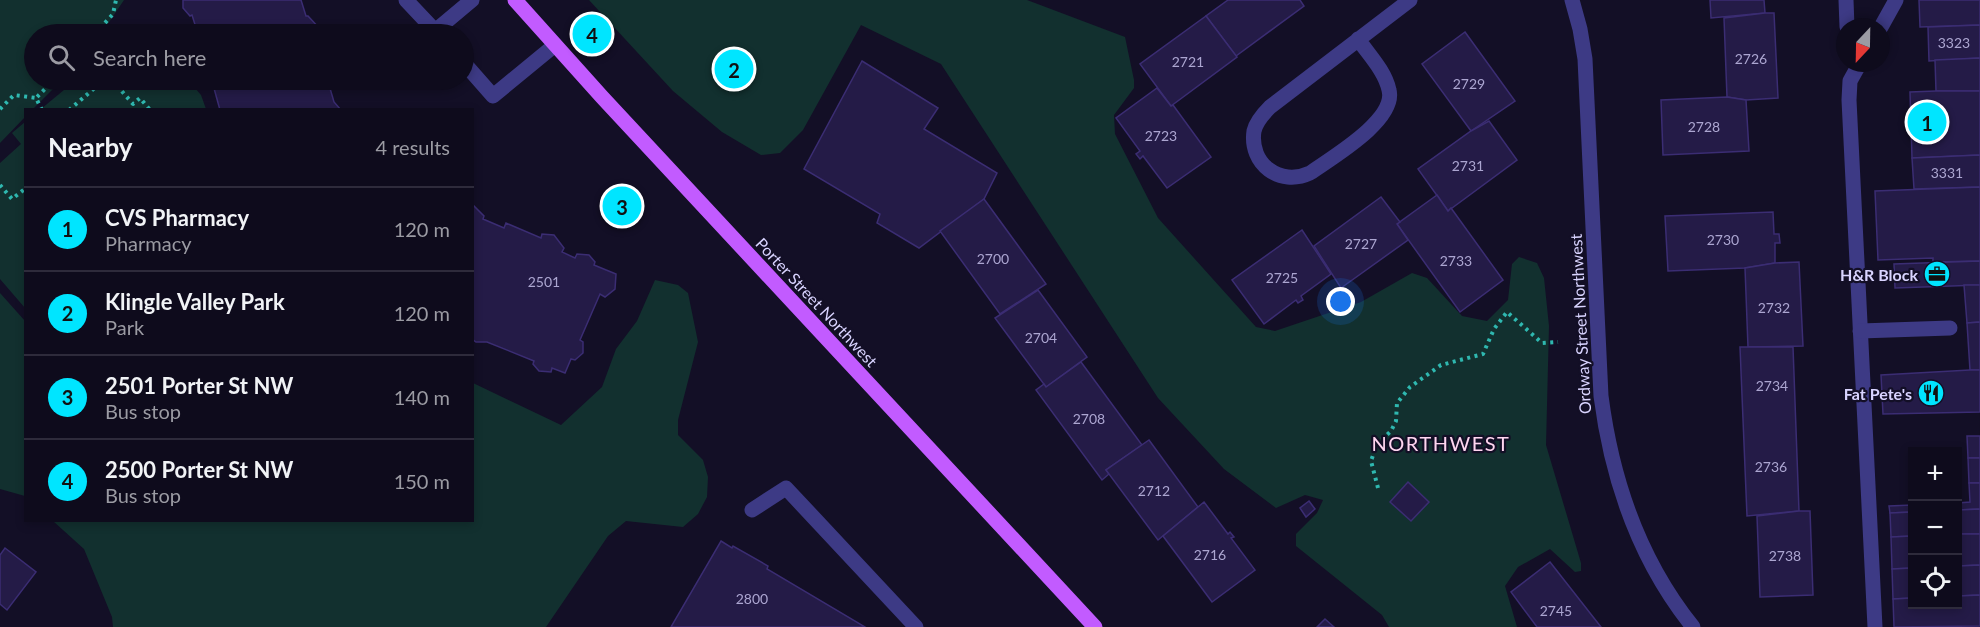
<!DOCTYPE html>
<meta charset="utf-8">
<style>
body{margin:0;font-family:Lato,sans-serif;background:#171425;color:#f1f3f6}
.controls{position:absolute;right:18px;bottom:18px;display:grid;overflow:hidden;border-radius:0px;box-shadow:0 3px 9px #0003}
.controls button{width:54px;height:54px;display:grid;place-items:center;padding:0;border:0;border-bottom:2px solid #2e2b3b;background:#0e0b1c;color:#f1f3f6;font:30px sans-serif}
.compass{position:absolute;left:1836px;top:18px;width:54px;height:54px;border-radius:50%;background:#0e0b1c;box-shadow:0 3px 9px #0003;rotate:202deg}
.you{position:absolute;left:1341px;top:302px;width:21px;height:21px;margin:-15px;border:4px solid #fff;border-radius:50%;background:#1a73e8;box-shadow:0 0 0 9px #1a73e833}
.badge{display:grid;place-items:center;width:39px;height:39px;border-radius:50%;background:#00e5ff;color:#111;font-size:20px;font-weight:700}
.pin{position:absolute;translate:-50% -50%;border:3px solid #fff;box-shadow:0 2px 6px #0006}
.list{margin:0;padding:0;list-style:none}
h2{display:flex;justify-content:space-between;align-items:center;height:78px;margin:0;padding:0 24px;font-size:26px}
h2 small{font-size:20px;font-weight:400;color:#9b9ba3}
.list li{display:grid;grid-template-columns:39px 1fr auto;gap:18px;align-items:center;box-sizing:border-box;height:84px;padding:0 24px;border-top:2px solid #2e2b3b}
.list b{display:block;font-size:22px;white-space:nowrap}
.list p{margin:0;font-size:20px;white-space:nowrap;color:#9b9ba3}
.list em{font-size:20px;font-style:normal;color:#9b9ba3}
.icon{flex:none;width:33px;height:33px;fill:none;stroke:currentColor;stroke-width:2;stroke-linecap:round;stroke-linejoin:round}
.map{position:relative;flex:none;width:1980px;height:627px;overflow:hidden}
.search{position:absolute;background:#0e0b1c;box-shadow:0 3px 9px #0003;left:24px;top:24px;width:450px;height:66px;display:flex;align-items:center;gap:15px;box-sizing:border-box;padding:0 21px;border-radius:33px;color:#9b9ba3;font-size:22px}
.panel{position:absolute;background:#0e0b1c;box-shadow:0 3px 9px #0003;left:24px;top:108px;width:450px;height:414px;border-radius:0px}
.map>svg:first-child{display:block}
.green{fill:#12302f}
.building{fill:#241b47;stroke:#3b2d73;stroke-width:1.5}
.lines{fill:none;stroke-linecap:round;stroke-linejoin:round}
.path{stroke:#2fb8b0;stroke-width:4;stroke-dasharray:3 4.5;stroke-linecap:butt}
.minor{stroke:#3d3a85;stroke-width:15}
.major{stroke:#c25bff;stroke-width:15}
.labels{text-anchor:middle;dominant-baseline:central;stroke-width:4.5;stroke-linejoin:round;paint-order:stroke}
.number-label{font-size:14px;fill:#aca6d1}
.poi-label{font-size:16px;font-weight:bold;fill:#d9d4ff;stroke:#130f26;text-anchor:end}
.street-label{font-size:16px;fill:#d9d4ff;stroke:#130f26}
.quarter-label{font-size:20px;letter-spacing:1.5px;fill:#ffd6f0;stroke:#130f26}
</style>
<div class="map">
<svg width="1980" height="627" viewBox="0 0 1980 627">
<rect width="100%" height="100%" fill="#130f26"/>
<!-- green -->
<g class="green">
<path d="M0,0H124L101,34H34V80H62L33,109L26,110L25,117L0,143Z"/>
<path d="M589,0H1027L1125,37L1134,80V88L1114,115L1115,134L1158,218L1256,327L1275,331L1361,302L1412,273L1427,278L1462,316L1487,321L1508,300L1512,264L1519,257L1537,263L1544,278L1549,326L1546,445L1581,563V571L1575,572L1550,549L1518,567L1505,586L1517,627H1389L1382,615L1296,546V534L1317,513L1323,500L1305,495L1276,508L1224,469L1158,398L941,64L861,25L803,130L780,153L761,155L722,132L673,91Z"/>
<path d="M76,80H188L201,95L206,109H41Z"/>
<path d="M25,122V308L0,279V163L21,144L12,133Z"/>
<path d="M655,280L678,285L688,293L698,342L678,420V435L703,460L708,477L707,497L698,514L683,527L626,521L608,536L546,627H113L112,617L84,549L53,521L472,520L473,383L561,425L602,387L616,349L637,321Z"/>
<path d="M0,293L25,321V496L0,489Z"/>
</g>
<!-- building -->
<g class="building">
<path d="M183,0H301L306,16H308L320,29L319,34H198L192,15L190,16L183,8Z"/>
<path d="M1228,0H1300L1304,6L1236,56L1206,16Z"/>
<path d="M1710,0H1764L1765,13L1711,18Z"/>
<path d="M1919,0H1980V25L1920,27Z"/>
<path d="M1765,13H1774L1778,98L1746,100L1727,97L1724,18Z"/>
<path d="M1206,16L1237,57L1171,106L1140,64Z"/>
<path d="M1980,25V58L1929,61L1928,27Z"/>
<path d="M1465,32L1515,101L1471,131L1422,64Z"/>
<path d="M1980,58V91H1936L1935,60Z"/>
<path d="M862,61L938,108L924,129L997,173L984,199L919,248L877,223L880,214L804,169Z"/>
<path d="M207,80H324L325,86L329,85L334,102L341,110H220L212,81L209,82Z"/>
<path d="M1157,88L1171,106L1173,105L1211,157L1167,188L1143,156L1140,159L1136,154L1140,151L1116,118Z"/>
<path d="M1936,91H1980V155L1912,158L1910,92Z"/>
<path d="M1727,97L1746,100L1749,151L1663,155L1661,100Z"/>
<path d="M1489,121L1517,160L1448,211L1418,169L1471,131Z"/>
<path d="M1980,155V187L1914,189L1912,158Z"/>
<path d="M1980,187V261L1933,262V258L1878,260L1875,191Z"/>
<path d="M1437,195L1448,211L1451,208L1503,280L1460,312L1397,224Z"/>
<path d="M1381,197L1400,222L1397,224L1408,240L1341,288L1314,246Z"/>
<path d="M984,199L1046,284L1000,314L940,231Z"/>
<path d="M472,204L484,216L483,219L504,228L506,223L541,238L542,234L554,235L564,248L562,252L575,258L577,254L589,255L595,262L594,265L616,274L615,289L605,297L600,294L580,340L583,342V353L575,360L571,359L565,373L552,368L551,372L539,371L533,364L534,361L487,342H476L472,339Z"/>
<path d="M1773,212L1774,234H1779L1780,243H1775V263L1745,268L1668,271L1665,216Z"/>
<path d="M1302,230L1331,274L1301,296L1303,300L1298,303L1296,300L1264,324L1232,280Z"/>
<path d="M1980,261V285L1895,288L1894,264Z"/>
<path d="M1799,262L1803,346L1748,347L1745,268L1775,263Z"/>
<path d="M1964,285H1980V322L1967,323Z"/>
<path d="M1038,290L1087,357L1046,387L995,318Z"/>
<path d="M1980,322V370H1970L1967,323Z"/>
<path d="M1740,347H1793L1799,511L1747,516Z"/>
<path d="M1081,362L1142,445L1106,470L1109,474L1102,480L1036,390L1044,384L1046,387Z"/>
<path d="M1970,370H1980V412L1883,414L1881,375Z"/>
<path d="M1967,436H1980V458H1968Z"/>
<path d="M1149,440L1198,507L1158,540L1106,470Z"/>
<path d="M1968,458H1980V483H1969Z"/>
<path d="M1408,482L1429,502L1411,521L1390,502Z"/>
<path d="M1969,483H1980V509L1958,510V503L1970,502Z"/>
<path d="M1309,501L1315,509L1306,517L1300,508Z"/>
<path d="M1204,502L1228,534L1230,532L1234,537L1231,538L1255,570L1212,602L1163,536Z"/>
<path d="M1912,505V512L1890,513L1889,506Z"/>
<path d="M1980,509V534H1958V510Z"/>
<path d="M1799,511H1810L1813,595L1760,597L1757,516Z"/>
<path d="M1912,512V536L1891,537L1890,513Z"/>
<path d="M1958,534H1980V565L1958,566Z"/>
<path d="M1912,536V568L1892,569L1891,537Z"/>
<path d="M721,541L732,548L733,546L768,566L767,569L865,627H671Z"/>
<path d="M5,548L36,572L7,610L0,604V555Z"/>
<path d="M1550,562L1601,627H1537L1511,592Z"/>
<path d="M1980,565V595L1958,596V566Z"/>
<path d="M1912,568V598L1893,599L1892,569Z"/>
<path d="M1980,595V626L1894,627L1893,599L1912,598V604H1958V596Z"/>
<path d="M1325,619L1334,627H1317Z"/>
</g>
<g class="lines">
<!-- path -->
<g class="path">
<path d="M95,34L113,14L116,0"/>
<path d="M112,80L133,104L140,98L150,110"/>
<path d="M0,109L14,95L36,98"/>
<path d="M42,110L36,98L54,80"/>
<path d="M69,110L104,80"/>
<path d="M0,185L12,199L26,188"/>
<path d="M1378,488L1371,461L1377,444L1391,431L1396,421L1397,403L1410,387L1441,365L1483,354L1494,329L1507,312L1542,343L1558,342"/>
</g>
<!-- minor -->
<g class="minor">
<path d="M406,0L438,34"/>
<path d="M1572,0L1580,29L1585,59L1601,396C1612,481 1639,560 1693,627"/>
<path d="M1846,0L1847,27"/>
<path d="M1881,27L1896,0"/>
<path d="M435,31L472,0"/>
<path d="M1358,39C1369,55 1385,71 1389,90C1397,120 1331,158 1310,173C1280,187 1249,164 1254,131C1256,122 1263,114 1270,107L1410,0"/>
<path d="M464,63L493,96L555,45"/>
<path d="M1860,63L1850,81L1849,100L1875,627"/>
<path d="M1860,331L1950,328"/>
<path d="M752,510L786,488L916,627"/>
</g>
<!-- major -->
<path class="major" d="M515,0L602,97L1095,627"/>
</g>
<!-- icons -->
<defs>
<symbol id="office-disc" viewBox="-11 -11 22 22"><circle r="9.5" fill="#00e5ff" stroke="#130f26"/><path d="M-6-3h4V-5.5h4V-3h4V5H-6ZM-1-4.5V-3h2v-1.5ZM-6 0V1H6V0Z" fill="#111"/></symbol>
<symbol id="restaurant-disc" viewBox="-11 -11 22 22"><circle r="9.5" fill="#00e5ff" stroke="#130f26"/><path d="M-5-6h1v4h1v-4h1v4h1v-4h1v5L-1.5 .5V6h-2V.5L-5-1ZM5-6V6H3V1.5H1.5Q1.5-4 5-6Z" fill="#111"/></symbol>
</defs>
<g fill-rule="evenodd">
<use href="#office-disc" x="1922" y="259" width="30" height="30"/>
<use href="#restaurant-disc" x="1916" y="378" width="30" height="30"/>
</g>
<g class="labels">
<!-- number labels -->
<g class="number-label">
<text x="1954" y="42">3323</text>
<text x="1751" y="58">2726</text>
<text x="1188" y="61">2721</text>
<text x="1469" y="83">2729</text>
<text x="1704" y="126">2728</text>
<text x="1161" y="135">2723</text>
<text x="1468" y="165">2731</text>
<text x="1947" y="172">3331</text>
<text x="1723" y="239">2730</text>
<text x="1361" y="243">2727</text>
<text x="993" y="258">2700</text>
<text x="1456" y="260">2733</text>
<text x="1282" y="277">2725</text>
<text x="544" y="281">2501</text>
<text x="1774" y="307">2732</text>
<text x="1041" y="337">2704</text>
<text x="1772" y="385">2734</text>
<text x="1089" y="418">2708</text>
<text x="1771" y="466">2736</text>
<text x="1154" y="490">2712</text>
<text x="1210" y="554">2716</text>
<text x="1785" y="555">2738</text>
<text x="752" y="598">2800</text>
<text x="1556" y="610">2745</text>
</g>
<!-- poi labels -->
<g class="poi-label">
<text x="1918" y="274">H&amp;R Block</text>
<text x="1912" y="393">Fat Pete's</text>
</g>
<!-- street labels -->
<g class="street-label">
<text transform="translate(817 302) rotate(47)">Porter Street Northwest</text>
<text transform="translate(1580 324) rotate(-93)">Ordway Street Northwest</text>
</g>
<!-- quarter labels -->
<g class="quarter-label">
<text x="1441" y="443">NORTHWEST</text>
</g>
</g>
</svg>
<div class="controls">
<button>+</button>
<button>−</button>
<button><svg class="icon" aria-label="locate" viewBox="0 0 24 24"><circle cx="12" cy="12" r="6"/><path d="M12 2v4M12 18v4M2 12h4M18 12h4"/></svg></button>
</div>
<svg class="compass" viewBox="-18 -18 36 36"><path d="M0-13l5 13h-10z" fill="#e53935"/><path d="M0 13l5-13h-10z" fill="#9b9ba3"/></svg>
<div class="you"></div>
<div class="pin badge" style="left:1927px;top:122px">1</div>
<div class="pin badge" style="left:734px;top:69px">2</div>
<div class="pin badge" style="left:622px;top:206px">3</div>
<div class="pin badge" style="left:592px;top:34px">4</div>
<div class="search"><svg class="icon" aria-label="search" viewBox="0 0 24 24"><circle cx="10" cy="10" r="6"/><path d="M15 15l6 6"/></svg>Search here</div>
<section class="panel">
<h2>Nearby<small>4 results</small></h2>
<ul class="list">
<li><span class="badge">1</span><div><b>CVS Pharmacy</b><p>Pharmacy</p></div><em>120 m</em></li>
<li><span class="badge">2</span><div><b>Klingle Valley Park</b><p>Park</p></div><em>120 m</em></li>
<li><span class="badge">3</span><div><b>2501 Porter St NW</b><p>Bus stop</p></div><em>140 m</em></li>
<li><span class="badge">4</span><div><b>2500 Porter St NW</b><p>Bus stop</p></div><em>150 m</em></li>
</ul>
</section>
</div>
